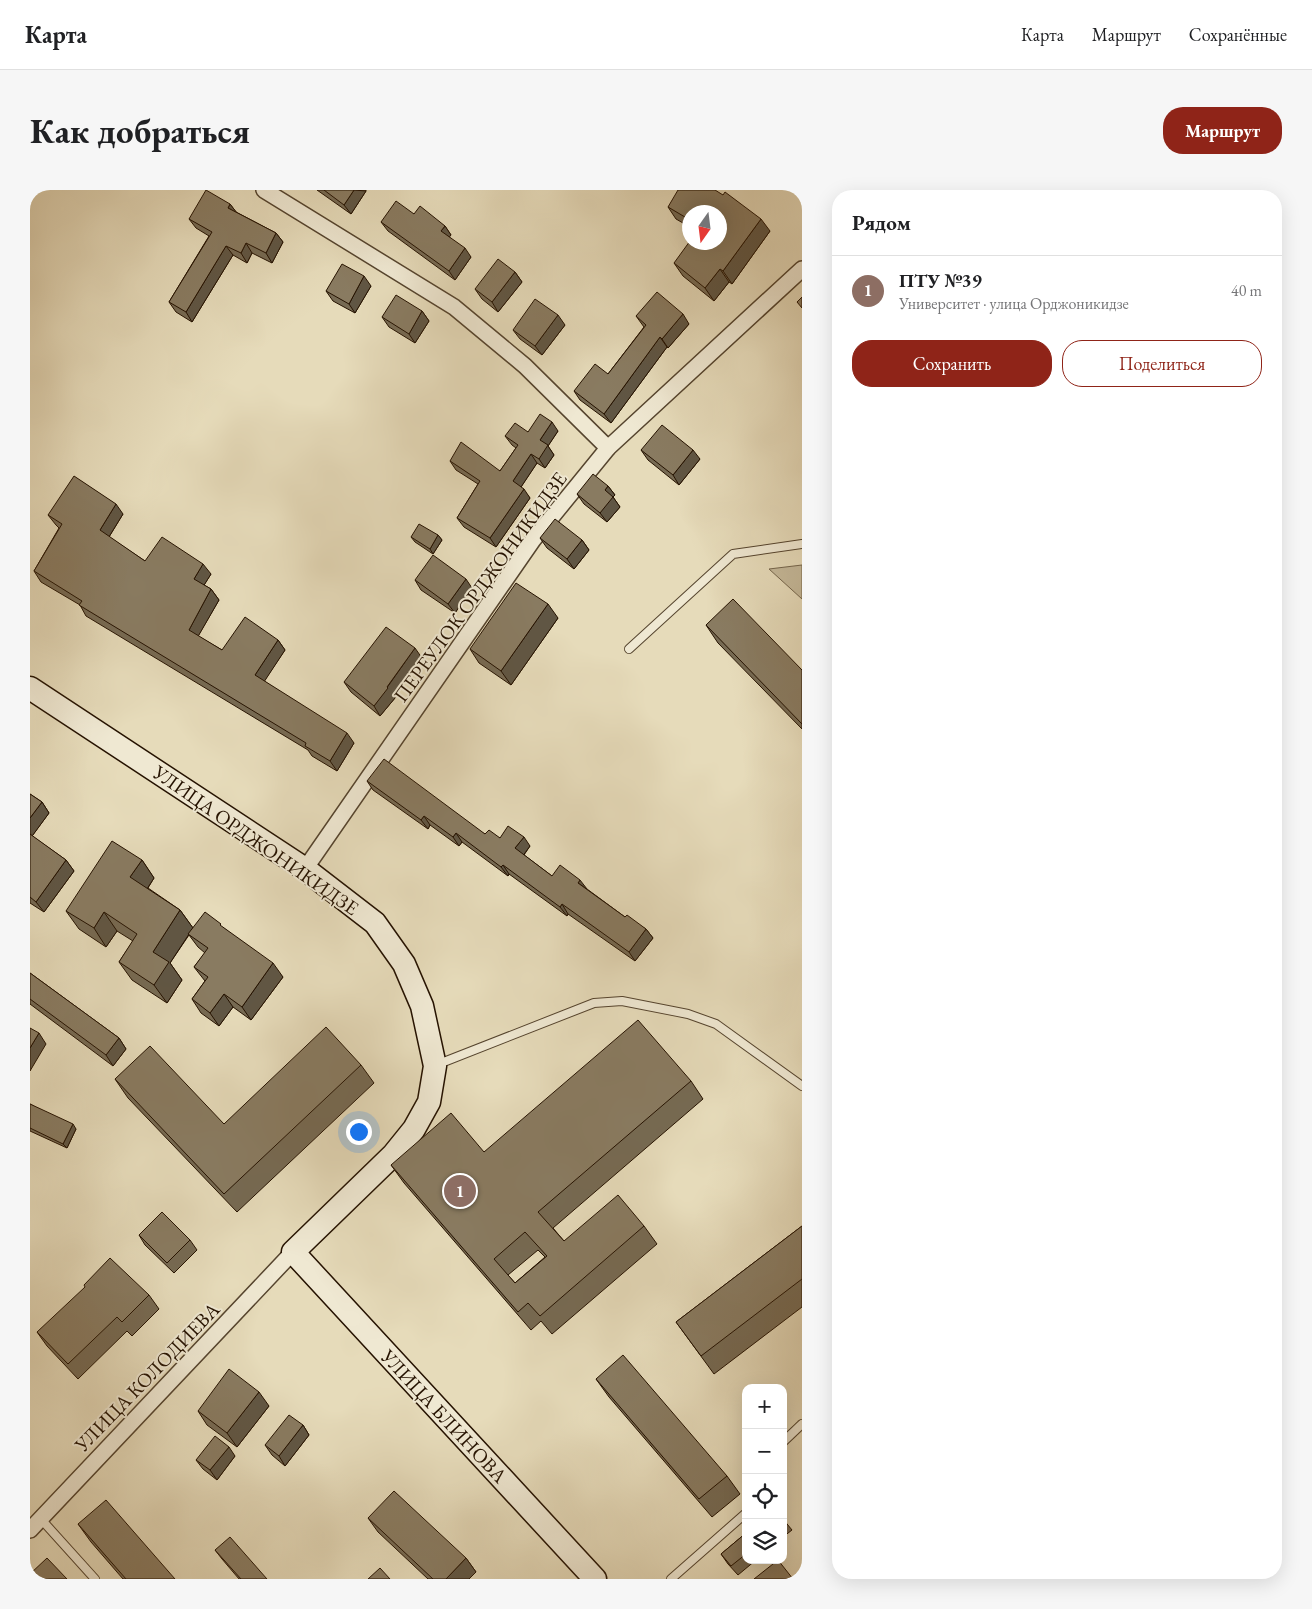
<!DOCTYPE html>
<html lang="ru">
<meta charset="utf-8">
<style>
body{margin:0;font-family:"EB Garamond",serif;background:#f6f6f6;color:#202124}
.controls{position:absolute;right:15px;bottom:15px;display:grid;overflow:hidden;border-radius:10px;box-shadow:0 5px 20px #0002}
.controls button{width:45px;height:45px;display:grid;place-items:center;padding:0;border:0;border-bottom:1px solid #e0e0e0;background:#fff;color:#202124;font:25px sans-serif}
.compass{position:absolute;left:652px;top:15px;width:45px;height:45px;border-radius:50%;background:#fff;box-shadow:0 5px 20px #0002;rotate:194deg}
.you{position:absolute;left:328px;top:941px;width:18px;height:18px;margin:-12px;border:4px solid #fff;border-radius:50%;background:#1a73e8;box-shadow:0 0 0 8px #1a73e833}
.badge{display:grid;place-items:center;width:32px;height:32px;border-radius:50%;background:#8f2418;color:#fff;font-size:16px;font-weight:700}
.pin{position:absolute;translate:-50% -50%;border:2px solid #fff;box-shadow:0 1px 5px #0006}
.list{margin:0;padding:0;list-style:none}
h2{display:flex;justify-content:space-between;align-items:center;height:65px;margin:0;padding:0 20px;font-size:21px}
h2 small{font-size:16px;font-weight:400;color:#757577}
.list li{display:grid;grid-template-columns:32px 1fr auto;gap:15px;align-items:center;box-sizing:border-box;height:70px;padding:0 20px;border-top:1px solid #e0e0e0}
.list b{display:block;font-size:19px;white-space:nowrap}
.list p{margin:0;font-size:16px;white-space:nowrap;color:#757577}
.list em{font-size:16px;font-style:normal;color:#757577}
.actions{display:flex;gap:10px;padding:15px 20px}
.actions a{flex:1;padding:11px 0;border:1px solid #8f2418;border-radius:20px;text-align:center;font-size:18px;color:#8f2418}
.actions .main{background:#8f2418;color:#fff}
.icon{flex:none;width:28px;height:28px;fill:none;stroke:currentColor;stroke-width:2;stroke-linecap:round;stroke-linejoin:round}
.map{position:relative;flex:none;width:772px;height:1389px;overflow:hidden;border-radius:20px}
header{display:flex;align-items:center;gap:30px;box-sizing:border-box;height:70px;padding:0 25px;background:#fff;border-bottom:1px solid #e0e0e0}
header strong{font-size:24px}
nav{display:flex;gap:28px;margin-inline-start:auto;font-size:18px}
.intro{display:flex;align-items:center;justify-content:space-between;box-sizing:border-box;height:120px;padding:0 30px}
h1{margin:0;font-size:35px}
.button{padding:12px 22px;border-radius:20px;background:#8f2418;color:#fff;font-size:18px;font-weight:700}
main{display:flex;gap:30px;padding:0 30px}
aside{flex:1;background:#fff;border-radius:20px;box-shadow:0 5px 20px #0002}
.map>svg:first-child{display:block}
.green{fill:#c5b99a;stroke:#75664d}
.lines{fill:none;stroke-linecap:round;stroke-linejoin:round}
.service-casing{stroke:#55442e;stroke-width:10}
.minor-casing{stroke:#55442e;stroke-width:18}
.secondary-casing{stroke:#251200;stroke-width:25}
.service{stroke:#efe8d2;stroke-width:8}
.minor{stroke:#efe8d2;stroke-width:15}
.secondary{stroke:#efe8d2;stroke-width:22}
.wall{fill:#766a53;stroke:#251200;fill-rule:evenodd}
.shaded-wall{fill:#605644;stroke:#251200}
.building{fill:#897b61;stroke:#251200;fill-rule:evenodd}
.labels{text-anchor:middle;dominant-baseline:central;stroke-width:4;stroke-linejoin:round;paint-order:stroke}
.street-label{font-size:20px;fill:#251200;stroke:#efe8d2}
</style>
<header>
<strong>Карта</strong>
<nav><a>Карта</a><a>Маршрут</a><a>Сохранённые</a></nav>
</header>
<div class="intro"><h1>Как добраться</h1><a class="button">Маршрут</a></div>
<main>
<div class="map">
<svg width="772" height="1389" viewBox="0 0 772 1389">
<rect width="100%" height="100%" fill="#e6dbba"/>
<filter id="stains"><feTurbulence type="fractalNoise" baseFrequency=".004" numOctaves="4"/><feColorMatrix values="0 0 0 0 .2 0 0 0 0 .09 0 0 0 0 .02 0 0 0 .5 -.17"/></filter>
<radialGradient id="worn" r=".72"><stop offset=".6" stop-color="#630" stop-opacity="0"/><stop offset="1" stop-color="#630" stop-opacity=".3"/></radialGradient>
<!-- green -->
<path class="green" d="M772,375V409L739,379Z"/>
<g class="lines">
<defs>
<g id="service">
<path d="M599,459L703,364L772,354"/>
<path d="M406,875L564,813L592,811L658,824L686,834L772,896"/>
<path d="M753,1252L772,1234"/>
<path d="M10,1328L65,1389"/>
<path d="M641,1389L716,1323"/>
</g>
<g id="minor">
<path d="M234,0L424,117L495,176L578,258"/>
<path d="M275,679L503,350L578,258L772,79"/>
<path d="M0,1340L263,1062"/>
</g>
<path id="secondary" d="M0,498L275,679L345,733L374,774L392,816L405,876L399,912L384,939L363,965L263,1062L565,1389"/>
</defs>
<!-- service casing -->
<use href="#service" class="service-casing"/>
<!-- minor casing -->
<use href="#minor" class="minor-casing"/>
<!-- secondary casing -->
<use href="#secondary" class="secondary-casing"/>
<!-- service -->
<use href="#service" class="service"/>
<!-- minor -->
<use href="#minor" class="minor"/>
<!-- secondary -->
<use href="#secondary" class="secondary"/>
</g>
<!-- wall -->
<g class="wall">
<path d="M287,0H336V1L321,24Z"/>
<path d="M200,14L206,22L246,43L253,52L242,73L222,63L217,73L203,65L162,132L146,122L139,112L179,46L166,38L159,29Z"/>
<path d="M638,17L740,41L702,94L699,92L684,111L653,86L644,73L690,52L660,22V37L646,29Z"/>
<path d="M384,24L415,36L421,45L419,47L441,67L425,90L358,41L351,32Z"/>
<path d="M485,82L492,92L468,122L452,109L445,99Z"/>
<path d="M341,96L325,123L303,111L296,101Z"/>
<path d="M392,121L399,131L385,153L359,137L352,127Z"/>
<path d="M606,126L659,134L638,158L637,157L581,233L550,210L544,201L578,184L614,137Z"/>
<path d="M535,135L512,165L490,149L483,140Z"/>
<path d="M528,241L518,256L524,265L515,278L507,273L491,297L500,308L466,357L434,337L427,328L448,294L426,280L420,271L470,281L486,258L482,255L475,246L498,242Z"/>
<path d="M611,260L670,269L649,295L618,270Z"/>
<path d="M578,296L585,305L583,307L590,317L577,332L554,314L547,304Z"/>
<path d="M93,324L79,347L115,371L181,384L174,395L181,399L189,410L168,446L192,460L248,450L255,460L234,491L324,553L307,581L282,566L278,560L56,426L50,415L11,392L4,381L29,338L26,335L18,325Z"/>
<path d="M408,345L412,350L403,364L385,352L381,347Z"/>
<path d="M510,348L552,350L559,360L544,379L517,358Z"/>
<path d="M385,390L442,398L425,423L391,400Z"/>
<path d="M528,428L481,495L449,473L440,459Z"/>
<path d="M676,435L772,480V539L688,453Z"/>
<path d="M392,468L364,506L365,508L350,526L321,502L314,492Z"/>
<path d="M337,591L455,644L500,656L494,665L522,686L557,699L595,727L616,739L623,748L605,771L538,724L537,726L479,684L478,686L432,652L429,656L400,635L398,639L343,600Z"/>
<path d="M0,604L12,612L19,623L2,646L36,670L44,681L14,722L0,713Z"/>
<path d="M112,670L124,688L118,698L150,720L163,738L195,739L253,787L221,830L203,817L189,836L171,823L162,809L175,791L164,777L175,763L168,757L159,745L140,773L152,790L137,813L102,790L89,772L103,751L87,741L76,757L49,739L36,721Z"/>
<path d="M0,783L89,848L96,859L83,876L0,814Z"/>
<path d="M331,875L344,893L207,1022L98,908L85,889L194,934Z"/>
<path d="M661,891L673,909L523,1038L534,1051L614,1036L627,1054L522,1144L511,1131L501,1140L374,993L361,975L454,962ZM508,1060L515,1067L485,1093L478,1085Z"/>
<path d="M0,914L46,939L37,958L0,941Z"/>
<path d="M772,1036V1117L684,1184L646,1132Z"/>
<path d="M109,1045L160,1050L167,1060L144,1083L115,1055Z"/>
<path d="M119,1105L129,1119L102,1146L97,1141L48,1189L17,1156L7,1142Z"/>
<path d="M566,1189L697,1286L710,1304L682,1327L579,1207Z"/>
<path d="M239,1216L207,1257L177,1235L168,1221Z"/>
<path d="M273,1235L279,1245L255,1276L242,1265L235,1255Z"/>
<path d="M205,1266L187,1290L173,1279L166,1270Z"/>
<path d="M338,1328L436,1368L446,1382L439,1389H398L348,1342Z"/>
<path d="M753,1329L762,1340L753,1347Z"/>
<path d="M48,1334L145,1389H93L61,1352Z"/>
<path d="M716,1343V1370H726L708,1385L698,1374L691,1364Z"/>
<path d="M185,1360L237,1389H209L192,1369Z"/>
</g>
<!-- shaded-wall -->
<g class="shaded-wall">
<path d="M324,0L336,1L321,24L314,15Z"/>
<path d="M200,14L207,23L198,18Z"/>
<path d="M731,29L740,41L702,94L693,81Z"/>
<path d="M415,36L421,45L417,50L411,41Z"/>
<path d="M246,43L253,52L242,73L236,63Z"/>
<path d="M216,53L222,63L217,73L211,63Z"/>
<path d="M196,56L203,65L162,132L156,122Z"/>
<path d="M435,58L441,67L425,90L419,81Z"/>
<path d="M690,79L699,92L684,111L675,98Z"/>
<path d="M485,82L492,92L468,122L462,112Z"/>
<path d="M334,86L341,96L325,123L319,114Z"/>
<path d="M392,121L399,131L385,153L379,144Z"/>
<path d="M653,124L659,134L638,158L632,149Z"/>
<path d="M528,125L535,135L512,165L505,156Z"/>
<path d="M630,147L637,157L581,233L574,224Z"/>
<path d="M522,232L528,241L518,256L524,265L515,278L509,269L510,250Z"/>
<path d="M663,260L670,269L649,295L643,285Z"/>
<path d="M501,264L507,273L489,300L483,291Z"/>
<path d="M578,296L585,305L583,307L590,317L577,332L570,323L575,300Z"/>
<path d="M494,299L500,308L466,357L460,348Z"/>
<path d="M86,314L93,324L77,350L70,340Z"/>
<path d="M408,345L412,350L403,364L400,359Z"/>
<path d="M552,350L559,360L544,379L537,369Z"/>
<path d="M173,374L181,384L171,400L164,389Z"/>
<path d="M436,389L442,398L425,423L418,414Z"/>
<path d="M181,399L189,410L166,450L159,440Z"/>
<path d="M518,414L528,428L481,495L471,481Z"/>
<path d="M248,450L255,460L232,495L225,485Z"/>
<path d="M385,458L392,468L364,506L365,508L350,526L344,516Z"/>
<path d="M317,543L324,553L307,581L300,571Z"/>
<path d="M12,612L19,623L0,649V628Z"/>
<path d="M394,626L400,635L398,639L391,630Z"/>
<path d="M426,643L432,652L429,656L423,647Z"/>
<path d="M494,647L500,656L492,667L485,658Z"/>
<path d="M36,670L44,681L14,722L6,712Z"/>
<path d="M112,670L124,688L113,705L100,687Z"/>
<path d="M473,675L479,684L478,686L471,677Z"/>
<path d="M550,690L557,699L548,693Z"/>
<path d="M532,714L538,724L537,726L530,717Z"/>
<path d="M150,720L163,738L140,773L152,790L137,813L124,795L123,762Z"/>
<path d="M74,722L87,741L76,757L64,738Z"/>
<path d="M616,739L623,748L605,771L599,762Z"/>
<path d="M243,773L253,787L221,830L212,817Z"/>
<path d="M194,804L203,817L189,836L180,823Z"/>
<path d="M9,843L16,854L0,881V858Z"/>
<path d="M89,848L96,859L83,876L76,865Z"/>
<path d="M43,934L46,939L37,958L33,954Z"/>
<path d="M229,1202L239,1216L207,1257L197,1243Z"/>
<path d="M273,1235L279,1245L255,1276L249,1266Z"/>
<path d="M199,1257L205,1266L187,1290L180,1280Z"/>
<path d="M436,1368L446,1382L439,1389H416Z"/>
</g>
<!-- building -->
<g class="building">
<path d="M176,0L200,14L198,18L246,43L236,63L216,53L211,63L196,56L156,122L139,112L182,42L159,29Z"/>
<path d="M294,0H324L314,15Z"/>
<path d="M648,0H685L693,5L695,2L731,29L693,81L690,79L675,98L644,73L660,51V52H690V22H660V30L638,17Z"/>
<path d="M366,11L384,24L390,16L415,36L411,41L435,58L419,81L351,32Z"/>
<path d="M468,69L485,82L462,112L445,99Z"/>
<path d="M312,74L334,86L319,114L296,101Z"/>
<path d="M627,102L653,124L632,149L630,147L574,224L544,201L565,174L578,184L616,135L606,126Z"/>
<path d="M366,105L392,121L379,144L352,127Z"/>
<path d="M772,107V118L767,112Z"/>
<path d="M505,109L528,125L505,156L483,140Z"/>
<path d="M510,224L522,232L510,250L518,255L509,269L501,264L483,291L494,299L460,348L427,328L450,291L420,271L431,252L470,281L488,255L475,246L485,233L498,242Z"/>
<path d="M632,235L663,260L643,285L611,260Z"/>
<path d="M563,284L578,296L575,300L583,307L570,323L547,304Z"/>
<path d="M44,286L86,314L70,340L115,371L132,347L173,374L164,389L181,399L159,440L192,460L215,427L248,450L225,485L317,543L300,571L275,556L276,553L49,415L52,411L4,381L32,334L18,325Z"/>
<path d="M525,329L552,350L537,369L510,348Z"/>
<path d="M389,334L408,345L400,359L381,347Z"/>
<path d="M403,365L436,389L418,414L385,390Z"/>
<path d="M486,393L518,414L471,481L440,459Z"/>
<path d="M703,409L772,480V534L676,435Z"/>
<path d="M356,437L385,458L357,497L358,498L344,516L314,492Z"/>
<path d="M354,569L455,644L459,640L470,648L478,636L494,647L485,658L522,686L530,675L550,690L548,693L595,727L597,725L616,739L599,762L532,714L530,717L473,675L471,677L426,643L423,647L394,626L391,630L337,591Z"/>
<path d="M0,604L12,612L0,628Z"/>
<path d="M0,644L36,670L6,712L0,707Z"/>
<path d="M82,651L112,670L100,687L150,720L123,762L139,772L124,795L89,772L107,744L74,722L64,738L36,721Z"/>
<path d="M175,722L191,734L190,735L243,773L212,817L194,804L180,823L162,809L178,787L164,777L178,758L158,744Z"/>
<path d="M0,783L89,848L76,865L0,809Z"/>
<path d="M608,830L661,891L508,1022L534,1051L588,1005L614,1036L510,1126L498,1113L488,1122L361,975L421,923L454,962ZM495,1042L517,1066L485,1093L464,1069Z"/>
<path d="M296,837L331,875L194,1004L85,889L120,856L194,934Z"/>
<path d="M0,838L9,843L0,858Z"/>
<path d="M0,914L43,934L33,954L0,938Z"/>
<path d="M132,1022L160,1050L137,1073L109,1045Z"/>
<path d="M772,1036V1089L671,1166L646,1132Z"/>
<path d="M80,1068L119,1105L92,1132L87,1127L38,1174L7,1142L55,1097L54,1095Z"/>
<path d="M593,1165L697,1286L669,1309L566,1189Z"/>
<path d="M199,1179L229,1202L197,1243L168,1221Z"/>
<path d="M259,1225L273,1235L249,1266L235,1255Z"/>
<path d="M185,1246L199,1257L180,1280L166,1270Z"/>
<path d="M364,1301L436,1368L416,1389H403L338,1328Z"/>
<path d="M76,1310L145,1389H96L48,1334Z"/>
<path d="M716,1343V1364L701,1376L691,1364Z"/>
<path d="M200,1347L237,1389H211L185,1360Z"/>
<path d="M17,1368L37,1389H0V1384Z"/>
<path d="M748,1370L763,1389H724Z"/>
<path d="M350,1378L360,1389H338Z"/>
</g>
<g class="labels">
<!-- street labels -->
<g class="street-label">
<text transform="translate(450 397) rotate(-54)">ПЕРЕУЛОК ОРДЖОНИКИДЗЕ</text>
<text transform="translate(226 650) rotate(35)">УЛИЦА ОРДЖОНИКИДЗЕ</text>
<text transform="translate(117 1187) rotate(-46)">УЛИЦА КОЛОДИЕВА</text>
<text transform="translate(414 1226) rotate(47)">УЛИЦА БЛИНОВА</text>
</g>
</g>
<rect width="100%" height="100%" filter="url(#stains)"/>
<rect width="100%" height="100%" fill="url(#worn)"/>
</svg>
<div class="controls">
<button>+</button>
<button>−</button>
<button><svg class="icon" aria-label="locate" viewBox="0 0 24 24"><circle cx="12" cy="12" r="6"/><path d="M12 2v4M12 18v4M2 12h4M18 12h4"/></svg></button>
<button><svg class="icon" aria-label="layers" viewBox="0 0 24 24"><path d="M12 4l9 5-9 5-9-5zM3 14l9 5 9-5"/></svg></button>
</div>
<svg class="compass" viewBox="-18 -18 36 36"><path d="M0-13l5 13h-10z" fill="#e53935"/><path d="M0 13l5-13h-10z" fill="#757577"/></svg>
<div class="you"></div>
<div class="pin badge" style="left:430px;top:1001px;background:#8d6e63">1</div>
</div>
<aside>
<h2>Рядом<small></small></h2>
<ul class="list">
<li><span class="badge" style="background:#8d6e63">1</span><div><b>ПТУ №39</b><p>Университет · улица Орджоникидзе</p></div><em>40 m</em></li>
</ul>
<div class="actions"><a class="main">Сохранить</a><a>Поделиться</a></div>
</aside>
</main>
